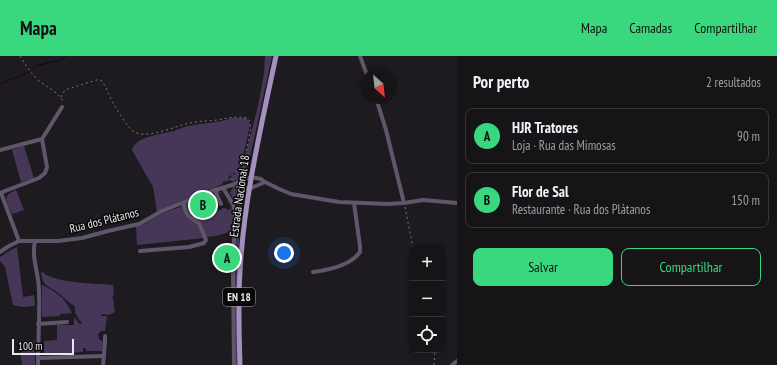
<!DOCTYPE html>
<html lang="pt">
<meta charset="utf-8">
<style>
body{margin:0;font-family:"PT Sans Narrow",sans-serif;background:#1f1d20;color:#f1f3f6}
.controls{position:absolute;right:12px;bottom:12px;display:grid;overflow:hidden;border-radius:8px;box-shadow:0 2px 6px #0003}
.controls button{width:36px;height:36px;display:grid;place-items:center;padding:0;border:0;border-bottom:1px solid #353336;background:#161417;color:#f1f3f6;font:20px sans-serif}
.compass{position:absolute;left:361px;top:12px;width:36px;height:36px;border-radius:50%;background:#161417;box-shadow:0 2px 6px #0003;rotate:153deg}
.scale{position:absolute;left:12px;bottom:10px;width:62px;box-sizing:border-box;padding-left:4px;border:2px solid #e8e7e9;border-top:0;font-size:11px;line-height:14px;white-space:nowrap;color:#e8e7e9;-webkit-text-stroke:3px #070708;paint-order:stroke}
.you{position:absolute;left:284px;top:197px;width:14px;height:14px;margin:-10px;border:3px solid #fff;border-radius:50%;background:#1a73e8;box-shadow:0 0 0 6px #1a73e833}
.badge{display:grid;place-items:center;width:26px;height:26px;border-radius:50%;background:#39d87f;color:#111;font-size:13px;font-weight:700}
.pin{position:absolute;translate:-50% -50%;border:2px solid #fff;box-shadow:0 1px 4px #0006}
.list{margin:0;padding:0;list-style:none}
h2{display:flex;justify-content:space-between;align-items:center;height:52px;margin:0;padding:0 16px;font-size:17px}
h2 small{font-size:13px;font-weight:400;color:#9e9ea1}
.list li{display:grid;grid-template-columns:26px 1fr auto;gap:12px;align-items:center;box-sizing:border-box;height:56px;margin:0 8px 8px;padding:0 8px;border:1px solid #353336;border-radius:8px}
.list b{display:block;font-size:15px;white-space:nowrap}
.list p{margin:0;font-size:13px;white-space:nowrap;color:#9e9ea1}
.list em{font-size:13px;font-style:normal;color:#9e9ea1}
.actions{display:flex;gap:8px;padding:12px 16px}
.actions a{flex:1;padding:9px 0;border:1px solid #39d87f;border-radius:8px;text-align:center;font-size:14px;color:#39d87f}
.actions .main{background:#39d87f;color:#111}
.icon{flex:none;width:22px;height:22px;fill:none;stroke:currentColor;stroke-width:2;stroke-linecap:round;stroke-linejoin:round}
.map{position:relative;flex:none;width:457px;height:309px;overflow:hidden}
header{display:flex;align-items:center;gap:24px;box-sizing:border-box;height:56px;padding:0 20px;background:#39d87f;color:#111}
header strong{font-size:19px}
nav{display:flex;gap:22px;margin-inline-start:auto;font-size:14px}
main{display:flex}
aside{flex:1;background:#161417}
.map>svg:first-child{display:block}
.green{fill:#463759}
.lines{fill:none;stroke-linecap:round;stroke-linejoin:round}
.stream{stroke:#16012a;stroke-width:1}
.path{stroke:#79777a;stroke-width:1;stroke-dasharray:2 3;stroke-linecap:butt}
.minor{stroke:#5f566c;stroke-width:4}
.major{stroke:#a390bf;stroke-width:5}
.labels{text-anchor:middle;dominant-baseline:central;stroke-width:3;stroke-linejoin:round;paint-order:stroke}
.shield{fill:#070708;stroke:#a4a4a6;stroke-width:1}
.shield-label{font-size:11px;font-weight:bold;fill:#e8e7e9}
.street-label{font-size:12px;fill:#e8e7e9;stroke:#070708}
</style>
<header>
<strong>Mapa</strong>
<nav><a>Mapa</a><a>Camadas</a><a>Compartilhar</a></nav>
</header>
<main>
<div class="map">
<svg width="457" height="309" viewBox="0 0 457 309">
<rect width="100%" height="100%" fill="#1d1b1f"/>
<!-- green -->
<g class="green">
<path d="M265,0H272L247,115L243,121L233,126L231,125V121L241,112L245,101L258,50L264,18Z"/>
<path d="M232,62H246L249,66L250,70L241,108L238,114L229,120L228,126L227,125L222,126L223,128L165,152L157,156L153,131L132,94C136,80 162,78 174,75C179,73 183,71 188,70C203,67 218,67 232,62Z"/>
<path d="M24,90L34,122L21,126L12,94Z"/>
<path d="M235,132L242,134L243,139L239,179L238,309H236C235,258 234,207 238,155L237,150L230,137L232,133Z"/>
<path d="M16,134L24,154L12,158C7,146 1,140 16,134Z"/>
<path d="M219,135L229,146L233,156L232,175L216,180L206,181L202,169L191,161L185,148L214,136L189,148L190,152L188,153L192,159L191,160L194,161L195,159L217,156L218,154H221L223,152H225L228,154L231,153C230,147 223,137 217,136Z"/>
<path d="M183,150L184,153L198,167L204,182L137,189L136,170L144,168L163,157Z"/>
<path d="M17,191L23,241L34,239L35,250L23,251L13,249L5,211L0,205V201L11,194Z"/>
<path d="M43,216C46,220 50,220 54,222C75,228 90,227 111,229H113L114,239L112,241C115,245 113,251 115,256L108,259L103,258L100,260H107L105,275H101L98,278L99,283L103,286L102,295H86V292H83V296L45,299L44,298V285L57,284V269H74V261L78,266L80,268L82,267C78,262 74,257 75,250C69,248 63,240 57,236C54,233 49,232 46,229C42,225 42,221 41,217Z"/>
<path d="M42,228C46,232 52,233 56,237C64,242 68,249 72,257L60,258V260L42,261Z"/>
<path d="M19,284L35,285V309H22Z"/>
</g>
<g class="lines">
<!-- stream -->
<g class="stream">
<path d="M32,13L36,10L62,3L66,0"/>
<path d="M0,28L29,16"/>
</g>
<!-- path -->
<g class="path">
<path d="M20,0C25,8 30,16 37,23C46,31 57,35 63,45V47"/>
<path d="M61,41L65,34L96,24H100L102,25C107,32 109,40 113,47C117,54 126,69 132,74C143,86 177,69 190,67C199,65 208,65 217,64C229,62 235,60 247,62L249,64L251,72L244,104L241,111L230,121V125"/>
<path d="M212,147L213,146"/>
<path d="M213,150H217L216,148"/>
<path d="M405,151L413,192"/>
<path d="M434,309L435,294"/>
</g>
<!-- minor -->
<g class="minor">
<path d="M360,0L367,19"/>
<path d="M0,94L42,83L62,51"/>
<path d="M232,129L249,133L265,126"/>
<path d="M223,132L233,148L235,156L233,215L234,309"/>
<path d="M215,134L216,137L221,148"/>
<path d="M0,137L39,122L45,117L47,111L42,83"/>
<path d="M1,137L19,185"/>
<path d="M404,147L423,144L457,147"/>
<path d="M35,185C31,202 39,218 39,234C40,259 38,284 38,309"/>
<path d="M140,195L189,191L204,187L206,184L199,167L190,161L187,158L183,147"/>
<path d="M0,196L9,190L19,185H58L82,182L108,175L139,168L162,155L212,135L232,129L251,121L261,123L265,126L277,132L291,138L339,146L388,148L404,147L386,74L376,42"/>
<path d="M313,216C329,214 350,210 360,196V190L354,147"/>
<path d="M38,268L67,266"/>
<path d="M38,302L104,300"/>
<path d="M103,309L105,286V280"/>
<path d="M452,309L457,305"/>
</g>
<!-- major -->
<path class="major" d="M240,309C239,278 238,246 240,215C244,142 261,71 276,0"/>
</g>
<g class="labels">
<!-- shield labels -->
<rect class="shield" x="223" y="232" width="32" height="18" rx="3"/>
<g class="shield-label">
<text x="239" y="241">EN 18</text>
</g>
<!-- street labels -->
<g class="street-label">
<text transform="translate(239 140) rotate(-82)">Estrada Nacional 18</text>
<text transform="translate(104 164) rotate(-14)">Rua dos Plátanos</text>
</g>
</g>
</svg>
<div class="controls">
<button>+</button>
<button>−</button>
<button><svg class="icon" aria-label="locate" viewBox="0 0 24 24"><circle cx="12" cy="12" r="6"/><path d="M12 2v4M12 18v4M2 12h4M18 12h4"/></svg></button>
</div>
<svg class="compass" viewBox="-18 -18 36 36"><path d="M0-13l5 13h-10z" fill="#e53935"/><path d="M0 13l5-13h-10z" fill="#9e9ea1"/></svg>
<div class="scale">100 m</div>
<div class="you"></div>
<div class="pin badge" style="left:227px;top:202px">A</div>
<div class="pin badge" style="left:203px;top:149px">B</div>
</div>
<aside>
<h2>Por perto<small>2 resultados</small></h2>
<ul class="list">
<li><span class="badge">A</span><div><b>HJR Tratores</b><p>Loja · Rua das Mimosas</p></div><em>90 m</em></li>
<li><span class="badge">B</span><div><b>Flor de Sal</b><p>Restaurante · Rua dos Plátanos</p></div><em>150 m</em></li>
</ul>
<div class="actions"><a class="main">Salvar</a><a>Compartilhar</a></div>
</aside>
</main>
